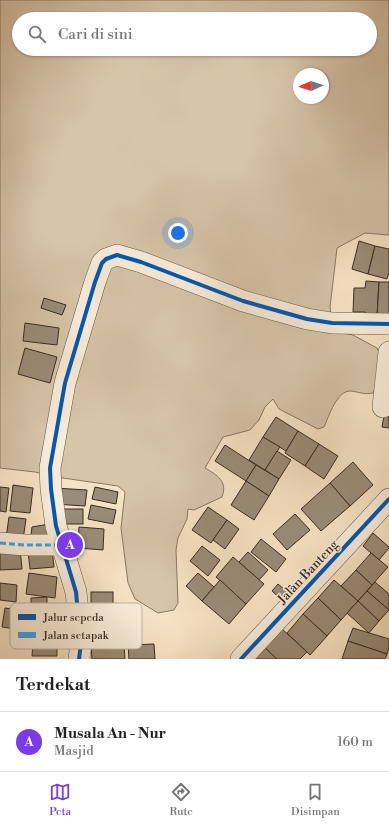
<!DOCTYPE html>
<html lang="id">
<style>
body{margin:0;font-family:"Libre Bodoni",serif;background:#f2f2f2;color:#222}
.compass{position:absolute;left:293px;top:68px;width:36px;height:36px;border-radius:50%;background:#fff;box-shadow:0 1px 3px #0004;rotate:267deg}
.you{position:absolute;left:178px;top:233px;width:14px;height:14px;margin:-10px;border:3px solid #fff;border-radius:50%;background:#1a73e8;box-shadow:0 0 0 6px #1a73e833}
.badge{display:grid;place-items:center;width:26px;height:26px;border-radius:50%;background:#7c3aed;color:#fff;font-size:13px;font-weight:700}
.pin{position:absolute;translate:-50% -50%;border:2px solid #fff;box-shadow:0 1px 4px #0006}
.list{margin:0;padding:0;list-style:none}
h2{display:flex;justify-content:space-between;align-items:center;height:52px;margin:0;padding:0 16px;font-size:17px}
h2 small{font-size:13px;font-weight:400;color:#767676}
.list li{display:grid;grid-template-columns:26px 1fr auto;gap:12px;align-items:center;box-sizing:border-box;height:60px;padding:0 16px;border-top:1px solid #e0e0e0}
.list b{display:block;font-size:15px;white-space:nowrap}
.list p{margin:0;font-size:13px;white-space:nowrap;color:#767676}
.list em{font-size:13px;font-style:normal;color:#767676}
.icon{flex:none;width:22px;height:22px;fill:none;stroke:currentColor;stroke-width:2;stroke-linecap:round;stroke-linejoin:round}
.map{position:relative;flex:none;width:389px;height:659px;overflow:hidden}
.search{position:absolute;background:#fff;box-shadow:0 1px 3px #0004;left:12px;right:12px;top:12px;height:44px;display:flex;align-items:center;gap:10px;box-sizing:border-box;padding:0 14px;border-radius:22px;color:#767676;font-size:15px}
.sheet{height:112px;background:#fff}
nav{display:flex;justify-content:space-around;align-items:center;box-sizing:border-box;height:56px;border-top:1px solid #e0e0e0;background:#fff;font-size:11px;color:#767676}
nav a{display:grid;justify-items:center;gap:2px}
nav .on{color:#7c3aed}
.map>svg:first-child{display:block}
.green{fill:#d7c5aa;stroke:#887866;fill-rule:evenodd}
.building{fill:#9b8c78;stroke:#382c23}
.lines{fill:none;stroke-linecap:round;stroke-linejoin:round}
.minor-casing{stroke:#685a4c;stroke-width:22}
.minor{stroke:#faedda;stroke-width:21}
.quiet{stroke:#3fa3ea;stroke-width:3;stroke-dasharray:6 3;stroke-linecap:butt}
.cycleway-casing{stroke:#faedda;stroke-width:6}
.cycleway{stroke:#0057b8;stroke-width:4}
.labels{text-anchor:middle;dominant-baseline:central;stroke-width:3;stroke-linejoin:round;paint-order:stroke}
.street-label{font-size:13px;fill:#382c23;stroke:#faedda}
.key{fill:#faedda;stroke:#c0b3a3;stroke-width:1}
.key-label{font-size:11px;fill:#382c23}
</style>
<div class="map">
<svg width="389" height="659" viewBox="0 0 389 659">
<rect width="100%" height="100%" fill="#f7e4c6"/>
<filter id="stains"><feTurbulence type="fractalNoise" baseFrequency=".005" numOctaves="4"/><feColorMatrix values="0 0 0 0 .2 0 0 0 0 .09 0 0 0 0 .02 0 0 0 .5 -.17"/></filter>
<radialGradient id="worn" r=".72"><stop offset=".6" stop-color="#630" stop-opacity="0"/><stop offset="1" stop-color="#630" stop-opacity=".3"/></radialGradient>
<!-- green -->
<path class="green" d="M0,0H389V235L365,233L337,248L330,307L333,331L353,335L377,348L382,360L381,374L373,393C365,395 359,392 351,391C337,390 329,416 324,427L318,429L279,409L273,399L265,407L259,420L250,430L223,437L205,468C217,475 228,481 222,497L194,510L188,509L187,519L178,538L176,550L178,603L174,610L158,613L135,599L128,583L121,528L125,492L118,486L56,477L35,472L0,468ZM19,19H370V49H19ZM299,74H323V98H299Z"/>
<!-- building -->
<g class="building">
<path d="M359,241L375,246L368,274L352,269Z"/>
<path d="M375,246L389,249V272L387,279L368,274Z"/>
<path d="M366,281L379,282L377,317H364L365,312H353L354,288H365Z"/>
<path d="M379,282H389V318L377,317Z"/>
<path d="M44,298L66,305L62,315L41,308Z"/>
<path d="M25,323L59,328L57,345L23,341Z"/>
<path d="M25,348L57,357L50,383L18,374Z"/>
<path d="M384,416L389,417V428L382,427Z"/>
<path d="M276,417L298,431L286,451L263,437Z"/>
<path d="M298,431L319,444L305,466L285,453Z"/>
<path d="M263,437L280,447L265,470L249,460Z"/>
<path d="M319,444L338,456L324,479L305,466Z"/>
<path d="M225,445L256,465L246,481L215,461Z"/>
<path d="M277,451L291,460L279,479L265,470Z"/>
<path d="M353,462L373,485L350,506L330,483Z"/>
<path d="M256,465L279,479L269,496L246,481Z"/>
<path d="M246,481L269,496L254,520L231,505Z"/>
<path d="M330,483L350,506L321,531L301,509Z"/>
<path d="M13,485L33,488L30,513L10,511Z"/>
<path d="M0,487L9,488L6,512L0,511Z"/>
<path d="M95,487L118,492L116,504L92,499Z"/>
<path d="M55,488L87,490L85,506L53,504Z"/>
<path d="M91,505L116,510L113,524L88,519Z"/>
<path d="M208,507L227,520L211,543L192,530Z"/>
<rect x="59" y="509" width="24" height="15"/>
<path d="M295,514L310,530L287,550L273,534Z"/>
<path d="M9,517L26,519L23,540L6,538Z"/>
<path d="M227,520L239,529L225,549L213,540Z"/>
<path d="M49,524L54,541L30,542L32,527Z"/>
<path d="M79,527L104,529L103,550L78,548Z"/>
<path d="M59,533L77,534L78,557L68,561Z"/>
<path d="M373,533L389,547V548L379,560L363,546Z"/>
<path d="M261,539L286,559L276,572L251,552Z"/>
<path d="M202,546L220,560L208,576L190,561Z"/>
<path d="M0,547L20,548L22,569L0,570Z"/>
<path d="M52,549L54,567L30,569L28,551Z"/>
<path d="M248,552L268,570L259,580L239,562Z"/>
<path d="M371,553L388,567L372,585L356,570Z"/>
<path d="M233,557L264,584L246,604L216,577Z"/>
<path d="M356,570L372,585L358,601L341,586Z"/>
<path d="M29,573L57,577L55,598L26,594Z"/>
<path d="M198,573L214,587L202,601L186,586Z"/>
<path d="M220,580L246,604L229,624L202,601Z"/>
<path d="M334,580L358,601L341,620L318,598Z"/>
<path d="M375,582L389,594V610L367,591Z"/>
<path d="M0,583L17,585L16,602L0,600Z"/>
<path d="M278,584L285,590L290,585L296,591L285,603L272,591Z"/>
<path d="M367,591L389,610L379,621L358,601Z"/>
<rect x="91" y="592" width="22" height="17"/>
<path d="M47,597V610H31V598Z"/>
<path d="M318,598L341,620L327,636L303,614Z"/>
<path d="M358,601L379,621L369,633L347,613Z"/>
<path d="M5,608L25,611L22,630L2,627Z"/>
<path d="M303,614L327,636L310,655L287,633Z"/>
<path d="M281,628L307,652L300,659H277L264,647Z"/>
<path d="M353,628L389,639V647L387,654L348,641Z"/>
<path d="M33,641L57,643V656H32Z"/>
<path d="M348,641L387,654L385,659H342Z"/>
<path d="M124,643L125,659H92L91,645Z"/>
<path d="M154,644L155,659H129L128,645Z"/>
<path d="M264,647L277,659H254Z"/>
</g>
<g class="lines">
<defs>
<g id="minor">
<path d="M383,407L389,352"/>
<path d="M0,543L25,545H61"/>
<path d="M79,659L81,644L76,592L56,526L51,489L50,468L65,383L95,282L102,263L106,259L117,255L141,262L243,301L307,319L332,323L389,324"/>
<path d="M241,659L389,499"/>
</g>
</defs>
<!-- minor casing -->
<use href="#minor" class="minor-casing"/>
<!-- minor -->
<use href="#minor" class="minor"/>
<!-- quiet -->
<path class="quiet" d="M0,543L25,545H61"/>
<defs>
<g id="cycleway">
<path d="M79,659L81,644L76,592L56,526L51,489L50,468L65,383L95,282L102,263L106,259L117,255L141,262L243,301L307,319L332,323L389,324"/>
<path d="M241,659L389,499"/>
</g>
</defs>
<!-- cycleway casing -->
<use href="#cycleway" class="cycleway-casing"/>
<!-- cycleway -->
<use href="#cycleway" class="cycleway"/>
</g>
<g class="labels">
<!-- street labels -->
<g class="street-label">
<text transform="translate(308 572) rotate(-47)">Jalan Banteng</text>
</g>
</g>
<!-- legend -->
<rect x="10" y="603" width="132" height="46" rx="6" class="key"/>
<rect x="18" y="614" width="18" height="6" fill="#0057b8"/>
<rect x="18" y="632" width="18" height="6" fill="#3fa3ea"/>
<g class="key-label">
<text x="43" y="621">Jalur sepeda</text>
<text x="43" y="639">Jalan setapak</text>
</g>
<rect width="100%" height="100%" filter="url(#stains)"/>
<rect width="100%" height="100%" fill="url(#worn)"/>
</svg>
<svg class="compass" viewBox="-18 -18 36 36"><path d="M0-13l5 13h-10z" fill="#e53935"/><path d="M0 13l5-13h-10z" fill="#767676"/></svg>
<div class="you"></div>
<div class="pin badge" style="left:70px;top:545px">A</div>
<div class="search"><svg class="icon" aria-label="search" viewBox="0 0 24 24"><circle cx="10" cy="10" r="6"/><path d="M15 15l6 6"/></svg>Cari di sini</div>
</div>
<section class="sheet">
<h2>Terdekat<small></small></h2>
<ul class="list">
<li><span class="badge">A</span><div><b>Musala An - Nur</b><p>Masjid</p></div><em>160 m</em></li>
</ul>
</section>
<nav>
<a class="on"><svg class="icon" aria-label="map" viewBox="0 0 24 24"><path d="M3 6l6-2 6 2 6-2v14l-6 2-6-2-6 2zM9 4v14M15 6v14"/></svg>Peta</a>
<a><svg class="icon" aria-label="directions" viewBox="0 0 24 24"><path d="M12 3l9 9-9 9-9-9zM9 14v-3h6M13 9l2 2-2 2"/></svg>Rute</a>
<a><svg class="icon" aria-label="saved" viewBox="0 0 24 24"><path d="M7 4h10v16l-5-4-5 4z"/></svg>Disimpan</a>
</nav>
